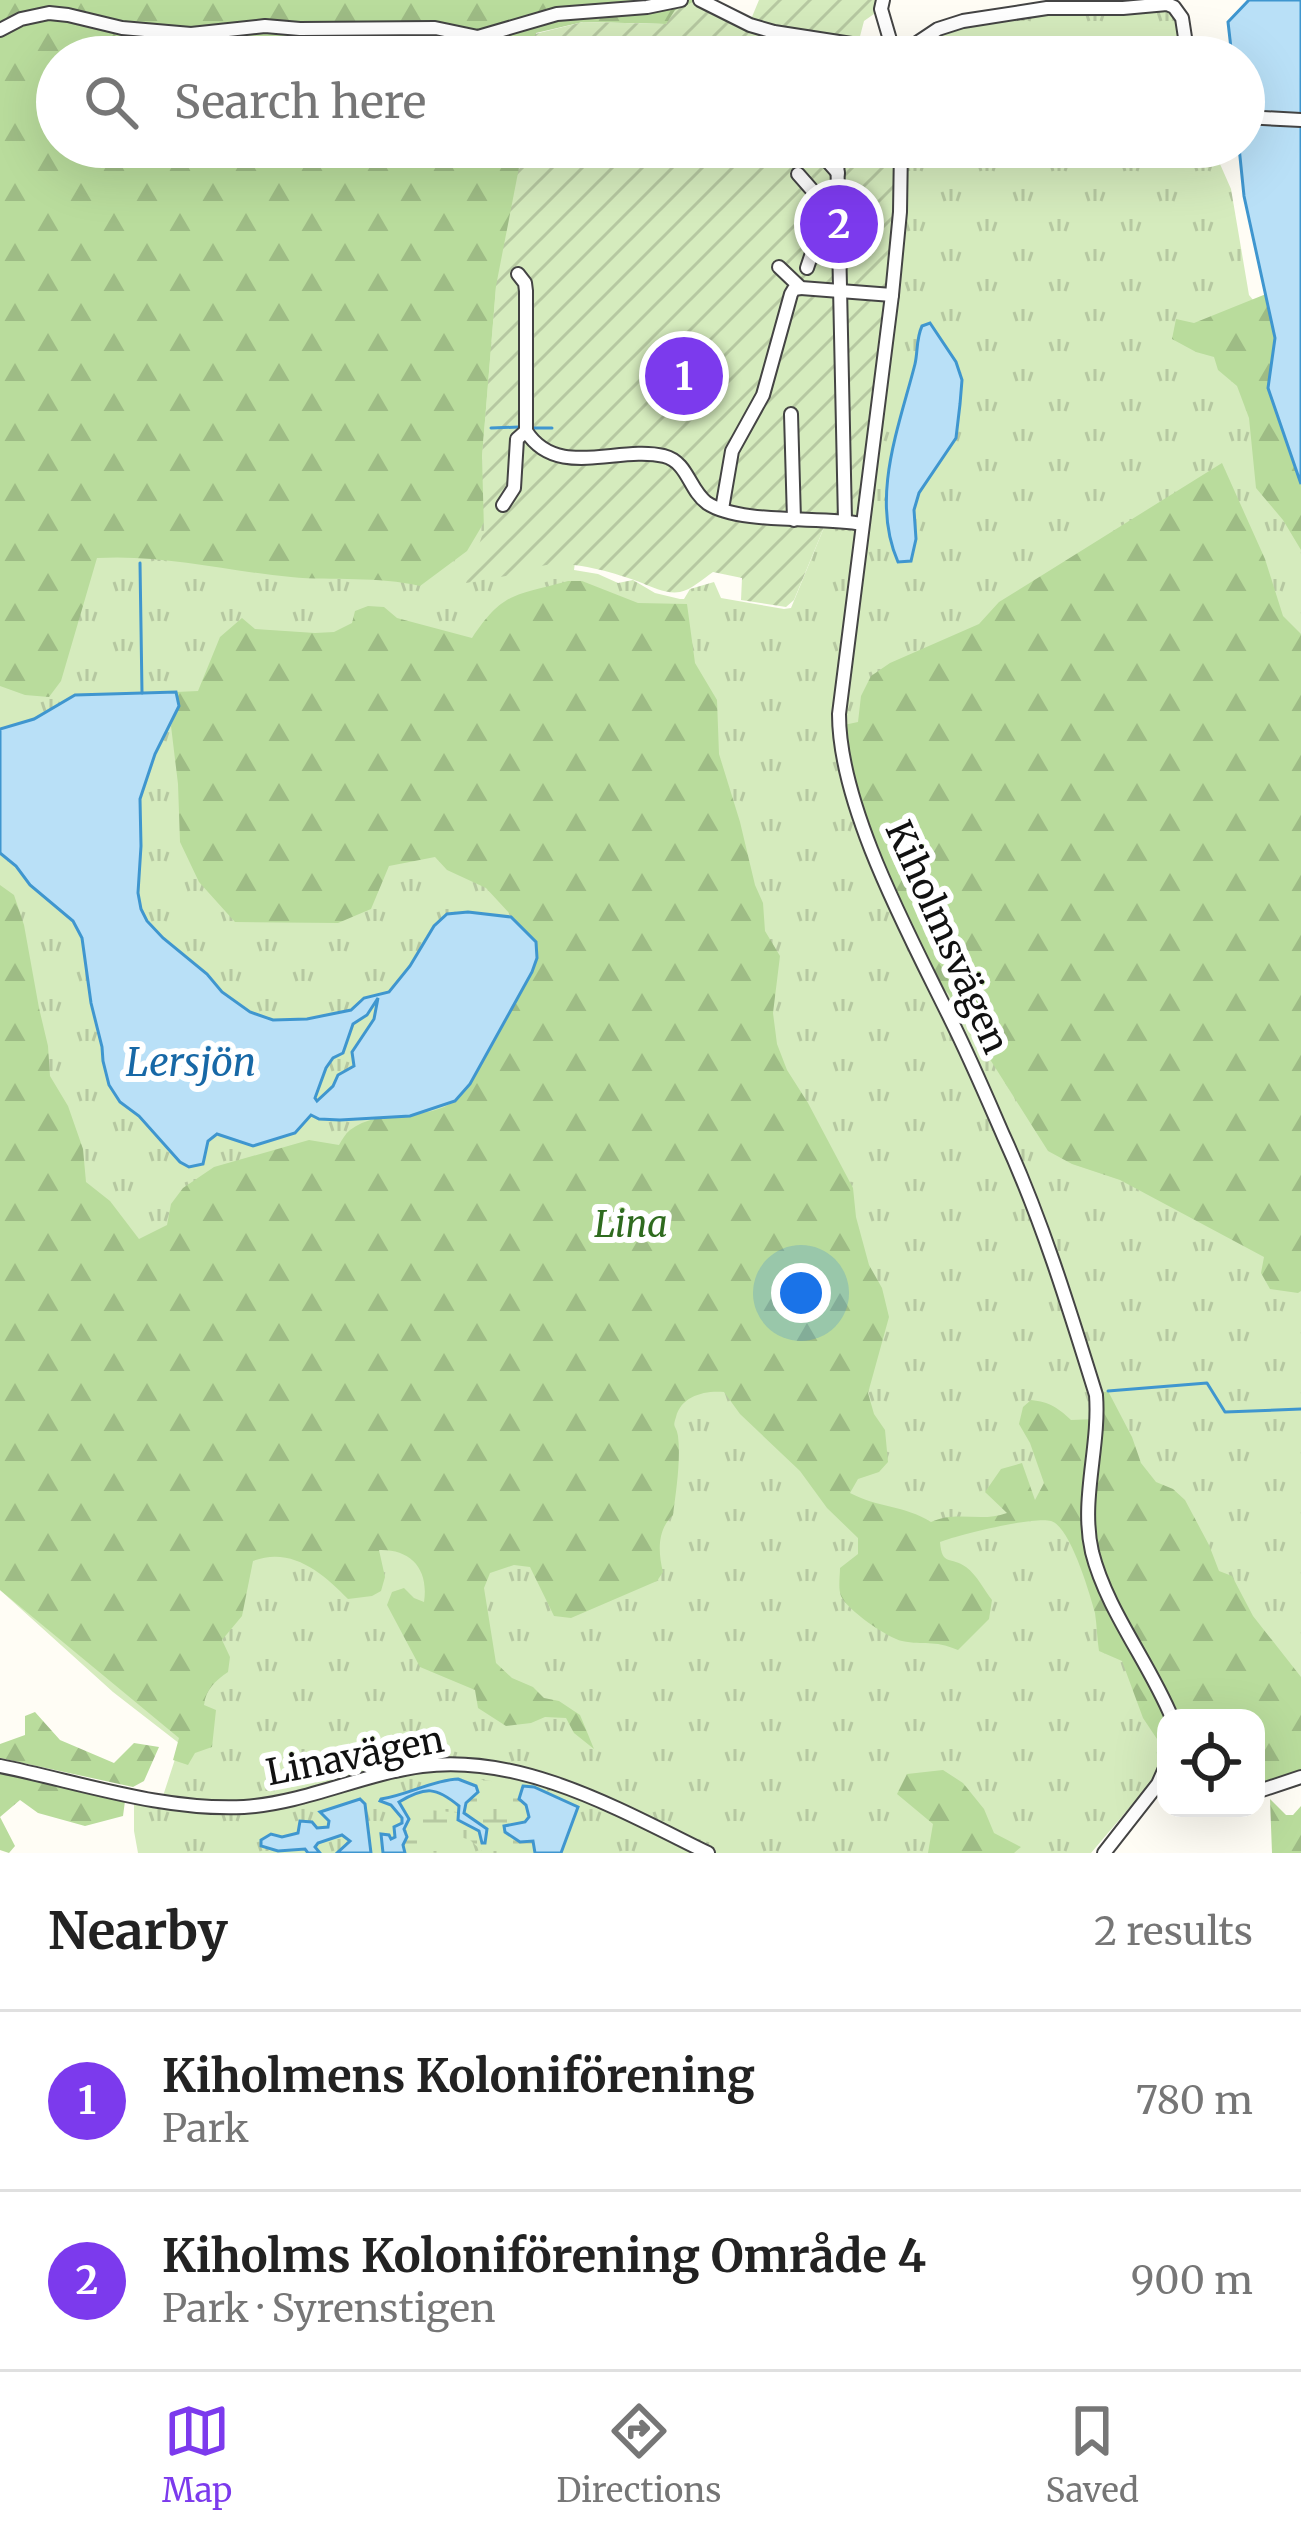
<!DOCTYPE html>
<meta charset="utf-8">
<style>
body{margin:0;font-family:Merriweather,serif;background:#f6f6f6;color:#222}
.controls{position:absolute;right:36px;bottom:36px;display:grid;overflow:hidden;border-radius:24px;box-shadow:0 12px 48px #0002}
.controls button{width:108px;height:108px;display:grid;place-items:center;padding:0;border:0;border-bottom:3px solid #e0e0e0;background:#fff;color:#222;font:60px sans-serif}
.you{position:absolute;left:801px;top:1293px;width:42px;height:42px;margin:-30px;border:9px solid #fff;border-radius:50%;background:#1a73e8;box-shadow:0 0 0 18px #1a73e833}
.badge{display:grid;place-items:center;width:78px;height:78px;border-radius:50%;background:#7c3aed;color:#fff;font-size:39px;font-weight:700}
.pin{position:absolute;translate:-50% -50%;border:6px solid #fff;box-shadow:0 3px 12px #0006}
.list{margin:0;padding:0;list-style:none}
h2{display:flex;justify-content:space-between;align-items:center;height:156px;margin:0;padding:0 48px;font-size:51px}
h2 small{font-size:39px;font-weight:400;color:#767676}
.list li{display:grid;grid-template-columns:78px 1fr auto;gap:36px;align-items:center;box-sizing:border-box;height:180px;padding:0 48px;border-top:3px solid #e0e0e0}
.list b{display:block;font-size:45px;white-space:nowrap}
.list p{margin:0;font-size:39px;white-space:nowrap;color:#767676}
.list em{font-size:39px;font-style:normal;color:#767676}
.icon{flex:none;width:66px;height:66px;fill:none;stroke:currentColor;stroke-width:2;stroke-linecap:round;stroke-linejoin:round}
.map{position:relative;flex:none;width:1301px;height:1853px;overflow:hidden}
.search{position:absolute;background:#fff;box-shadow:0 12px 48px #0002;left:36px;right:36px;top:36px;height:132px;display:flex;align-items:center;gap:30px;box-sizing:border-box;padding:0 42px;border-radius:66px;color:#767676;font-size:45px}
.sheet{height:516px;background:#fff}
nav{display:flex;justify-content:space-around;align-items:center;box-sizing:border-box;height:168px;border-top:3px solid #e0e0e0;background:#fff;font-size:33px;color:#767676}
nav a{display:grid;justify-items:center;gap:6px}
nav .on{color:#7c3aed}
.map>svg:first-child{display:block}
.grass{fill:url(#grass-tufts)}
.forest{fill:url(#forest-firs)}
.wetland{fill:url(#wetland-marsh)}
.garden{fill:url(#garden-furrows)}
.water{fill:#b9e0f7;stroke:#3f96cf;stroke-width:3;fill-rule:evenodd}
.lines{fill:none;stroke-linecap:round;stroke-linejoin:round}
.stream{stroke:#3f96cf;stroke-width:3}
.minor-casing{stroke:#444;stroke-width:16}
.minor{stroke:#fff;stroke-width:12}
.labels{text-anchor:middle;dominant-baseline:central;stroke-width:12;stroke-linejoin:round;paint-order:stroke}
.street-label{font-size:36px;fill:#111;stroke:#fff}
.park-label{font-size:36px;font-style:italic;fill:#2f6b1f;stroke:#fff}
.water-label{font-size:39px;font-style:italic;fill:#1768a6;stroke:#fff}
</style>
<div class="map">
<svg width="1301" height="1853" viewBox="0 0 1301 1853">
<defs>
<pattern id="grass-tufts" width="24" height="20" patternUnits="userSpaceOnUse" patternTransform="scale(3)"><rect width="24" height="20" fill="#d5ebbd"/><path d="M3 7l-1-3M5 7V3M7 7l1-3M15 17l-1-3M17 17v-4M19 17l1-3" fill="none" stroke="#b6c8a1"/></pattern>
<pattern id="forest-firs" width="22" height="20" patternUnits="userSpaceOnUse" patternTransform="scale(3)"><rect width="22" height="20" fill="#b9dc9c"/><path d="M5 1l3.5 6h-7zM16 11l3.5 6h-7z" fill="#9ebc85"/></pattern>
<pattern id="wetland-marsh" width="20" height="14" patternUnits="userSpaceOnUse" patternTransform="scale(3)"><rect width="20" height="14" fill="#d5ebbd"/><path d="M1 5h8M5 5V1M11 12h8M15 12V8" fill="none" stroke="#b6c8a1"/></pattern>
<pattern id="garden-furrows" width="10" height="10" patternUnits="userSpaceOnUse" patternTransform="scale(3)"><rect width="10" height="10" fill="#d5ebbd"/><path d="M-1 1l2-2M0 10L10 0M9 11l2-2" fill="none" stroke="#b6c8a1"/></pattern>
</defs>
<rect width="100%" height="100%" fill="#fffdf5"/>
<!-- grass -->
<g class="grass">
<path d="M1174,7L1187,57H896L938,29L1047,8Z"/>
<path d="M0,40L57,57V147H568L580,524L574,570L598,574L618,583L633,580L655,593L680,599H684L690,589L714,582L721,598L784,609L791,608L825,525L888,312L897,311L901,286L904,147H1223L1220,164L1231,189L1249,295L1258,306L1301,494V1772L1256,1718H1166V1777L1153,1780L1091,1853H138L134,1831V1796L162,1799L180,1744L113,1692L0,1590Z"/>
</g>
<!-- forest -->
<g class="forest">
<path d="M0,0H695L666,24L583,22L536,33L535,57H57V147H568L496,287L482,457L486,519L467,551L420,586C378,576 333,581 291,577C226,571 162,554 97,558L61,681L49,697L25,695L0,686Z"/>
<path d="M1266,294L1275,338L1268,388L1301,484V550L1283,520L1256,488L1249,418L1237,386L1218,370L1214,357L1196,352L1172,339L1176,319L1194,323Z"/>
<path d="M1222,463L1265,559L1283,616L1301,634V1291L1298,1293L1270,1289L1261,1273L1264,1257L1120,1180L1072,1164L1048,1151L948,993L932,980L868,839L839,726L858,722L861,696L871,676L890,663L979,624L999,602Z"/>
<path d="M568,581H582L638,603L687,604L695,663L717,700L719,754L740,822L755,885L763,903L765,931L780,956L773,1013L777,1044L787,1070L808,1103L853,1188L856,1217L869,1265L882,1288L889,1317L868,1393L874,1414L885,1430L888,1462L879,1472L858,1479L850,1493C878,1508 904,1505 931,1522C958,1510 980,1523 1007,1513L985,1492L1001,1469L1022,1463L1035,1500L1044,1483L1030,1443L1019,1424L1023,1407L1031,1400C1050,1402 1058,1408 1071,1420L1097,1419L1096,1395L1108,1391L1132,1437L1141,1463L1156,1482L1173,1489L1185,1500L1209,1545L1219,1571L1232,1576L1253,1616L1301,1677V1773L1256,1788V1718H1166V1776L1158,1780L1163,1748L1143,1718L1122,1661L1099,1651C1097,1639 1097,1626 1095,1613C1090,1594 1070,1526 1051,1521C1034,1516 958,1535 940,1542C942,1567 951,1556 966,1567C977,1575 984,1590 992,1600L989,1619L958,1650C932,1639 925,1646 902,1641C888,1638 847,1610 841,1596C838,1589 840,1576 840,1568L858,1554V1538L827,1508L800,1471L740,1414L724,1392C705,1390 681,1396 676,1417C672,1429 676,1424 678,1436C681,1460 676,1491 673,1515C657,1530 658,1552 663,1572L657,1581L571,1618L554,1616L530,1567L514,1565L490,1573L484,1588L496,1663L512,1678L533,1687L544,1698L559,1701L580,1715L594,1749L574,1733L566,1718L545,1717L531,1723L506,1726L478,1708L475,1690L420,1667L387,1605L392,1592L404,1588L414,1598L424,1602C429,1569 411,1549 379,1550L385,1577L381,1591L372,1596L348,1599C323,1573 291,1546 253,1561L242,1616L222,1640L230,1657L228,1672C215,1681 206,1689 204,1705L216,1710L212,1747L195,1753L188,1765L173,1760L179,1738L0,1590V885L14,895L24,925L39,1008L48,1046L50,1076L68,1106L83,1149L86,1182L110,1201L139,1239L167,1225L171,1204L183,1188L214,1167L309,1140L339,1145C342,1140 345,1134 350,1130C380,1107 426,1123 456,1100C481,1080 521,976 536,942L486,888L447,870L435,857L389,866L371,909L338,923L235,922L199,882L180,842L178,784L171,726L179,706L176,692L198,691L220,637L242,618L255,629L315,633L334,632L352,623L355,611L368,606L384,607L397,618L472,638C504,590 516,596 568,581Z"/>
<path d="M35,1712L60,1740L114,1763L134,1743L159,1747L144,1781L133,1787L0,1758V1744L25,1735V1716Z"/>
<path d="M943,1770L963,1783L984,1809L994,1833L1021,1847L1014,1853H928L933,1824L897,1794L907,1774Z"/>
<path d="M0,1772L125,1801L123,1816L85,1826L38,1813L20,1800L0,1817L15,1846L9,1853L0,1850Z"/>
<path d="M1270,1799L1286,1815H1293L1301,1806V1853H1272Z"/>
</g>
<!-- wetland -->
<path class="wetland" d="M478,1779L523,1786L519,1799L526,1805L529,1817L525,1822H516L534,1841L535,1853H484L470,1840L451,1834L447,1847L450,1853L403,1852L407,1837L404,1829L409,1823L407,1812L399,1802L419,1809L461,1813L459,1820L480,1831L485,1842L487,1828L464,1814L466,1803L478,1792L476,1786L469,1781Z"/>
<!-- garden -->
<g class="garden">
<path d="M759,0H875L881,9L864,21L858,44L889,57H533L535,34L583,22L666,24L675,10L696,1L749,24Z"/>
<path d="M523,147H897V213L858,523L825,525L794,600L786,607L741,600L742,578L713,572C704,578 691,590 680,592C666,594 654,588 642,583C615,573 554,553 529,572L466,583L484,530L482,457L496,286Z"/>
</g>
<!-- water -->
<g class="water">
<path d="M1249,0H1301V484L1268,388L1275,338L1244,196L1239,147H1244V57H1232L1228,22Z"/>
<path d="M930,323L956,362L962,380L960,404L956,438L919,493L914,510L916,539L911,561L898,562C870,498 899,427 915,364C918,351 916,339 922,326Z"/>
<path d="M176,692L179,706L155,754L140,799L141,846L138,893L141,909L147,921L163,938L207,974L222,992L250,1012L273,1020L307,1019L351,1010L364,998L389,992L410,966L434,926L447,914L468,912L511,917L536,942L537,958L532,972L470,1084L455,1101L410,1116L340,1120L319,1119L311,1115L295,1133L253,1146L217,1134L208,1141L203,1164L189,1167L180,1162L139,1116L120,1102L109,1085L103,1061L102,1047L91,1003L82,938L73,921L30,885L16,866L0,853V729L34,719L75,695ZM378,998L374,1019L352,1052L354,1066L338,1075L333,1086L317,1101L315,1098L326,1068L333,1058L343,1053L353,1024L367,1015Z"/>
<path d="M458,1779L476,1786L478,1792L466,1803L464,1813L487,1829L485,1843H482L479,1831L458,1820L459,1806C436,1787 426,1786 399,1802L409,1819L404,1829L407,1837L403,1845L405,1853H383L381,1834L389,1835L391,1839L395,1837L394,1827L402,1823V1818L391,1805L380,1801L381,1799C407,1795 433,1780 458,1779Z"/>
<path d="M523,1786L534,1787L578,1807L561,1853H535L533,1841L520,1842L505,1832L504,1826L525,1822L529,1817L526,1805L519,1799Z"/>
<path d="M360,1799L365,1804L371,1853H337L350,1841L342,1835L318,1843L315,1847L320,1853H308L305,1849L278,1851L261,1846V1840L271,1834L282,1837L298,1833L300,1821L312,1822L317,1828L328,1827L329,1821L320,1812Z"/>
</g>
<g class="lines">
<!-- stream -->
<g class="stream">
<path d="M491,428L519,427"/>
<path d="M530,428H552"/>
<path d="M140,563L142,693"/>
<path d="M1108,1391L1207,1383L1225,1412L1301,1409"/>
</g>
<defs>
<g id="minor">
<path d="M700,0L750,25L774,32L858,45"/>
<path d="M883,0L881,9L895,57"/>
<path d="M0,30L21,19L49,13L68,15L122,28L191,34L265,26L300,29L435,28L478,37L557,14L647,7L681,0"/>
<path d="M682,46L692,57"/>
<path d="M850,57L858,45L892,52"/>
<path d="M896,57L938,29L963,21L1047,8H1123L1167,4L1174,7L1182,18L1188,57"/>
<path d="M1244,117L1301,120"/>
<path d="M815,147L838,173"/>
<path d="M837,147L845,521"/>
<path d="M901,147L900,212L892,295L839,714C839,807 910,936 951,1020C970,1058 987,1098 1004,1137C1042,1220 1069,1308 1096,1395C1100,1447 1080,1500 1092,1552C1107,1611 1149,1662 1172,1718"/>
<path d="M798,174L834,215"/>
<path d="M779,267L801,288L892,295"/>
<path d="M807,268L824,217L839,204"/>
<path d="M518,274L525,283L526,291V431C557,480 618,445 664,456C688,462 689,490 707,503C740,525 822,516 862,524"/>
<path d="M791,414L794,520"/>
<path d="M503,505L514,488L517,439L526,431"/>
<path d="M722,509L732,451L763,395L791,294L794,289L801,288"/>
<path d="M0,1766C79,1782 162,1811 244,1807C305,1803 362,1774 422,1766C522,1753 622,1811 708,1853"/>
<path d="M1256,1792L1301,1777"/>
<path d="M1104,1853L1158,1784L1166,1766"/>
</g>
</defs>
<!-- minor casing -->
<use href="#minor" class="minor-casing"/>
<!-- minor -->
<use href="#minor" class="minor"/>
</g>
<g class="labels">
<!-- street labels -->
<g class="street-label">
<text transform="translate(947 937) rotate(66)">Kiholmsvägen</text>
<text transform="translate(355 1756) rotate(-11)">Linavägen</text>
</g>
<!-- park labels -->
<g class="park-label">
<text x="631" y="1224">Lina</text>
</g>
<!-- water labels -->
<g class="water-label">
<text x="191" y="1062">Lersjön</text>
</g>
</g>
</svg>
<div class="controls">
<button><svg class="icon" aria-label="locate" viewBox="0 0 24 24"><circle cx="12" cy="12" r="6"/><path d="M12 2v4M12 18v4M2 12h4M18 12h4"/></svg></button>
</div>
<div class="you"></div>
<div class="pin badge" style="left:684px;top:376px">1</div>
<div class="pin badge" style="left:839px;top:224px">2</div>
<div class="search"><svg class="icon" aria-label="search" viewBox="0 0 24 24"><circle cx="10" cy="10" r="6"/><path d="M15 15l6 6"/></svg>Search here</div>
</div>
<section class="sheet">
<h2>Nearby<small>2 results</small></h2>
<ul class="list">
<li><span class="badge">1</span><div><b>Kiholmens Koloniförening</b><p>Park</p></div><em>780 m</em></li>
<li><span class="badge">2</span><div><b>Kiholms Koloniförening Område 4</b><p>Park · Syrenstigen</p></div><em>900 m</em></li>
</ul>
</section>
<nav>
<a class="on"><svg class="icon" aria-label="map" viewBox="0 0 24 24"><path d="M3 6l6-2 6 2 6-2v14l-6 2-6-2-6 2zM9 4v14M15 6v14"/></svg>Map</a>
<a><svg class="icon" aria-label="directions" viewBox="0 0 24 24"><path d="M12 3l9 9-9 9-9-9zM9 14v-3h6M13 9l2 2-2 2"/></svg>Directions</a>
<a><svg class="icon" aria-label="saved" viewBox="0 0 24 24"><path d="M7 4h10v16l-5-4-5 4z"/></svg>Saved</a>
</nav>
